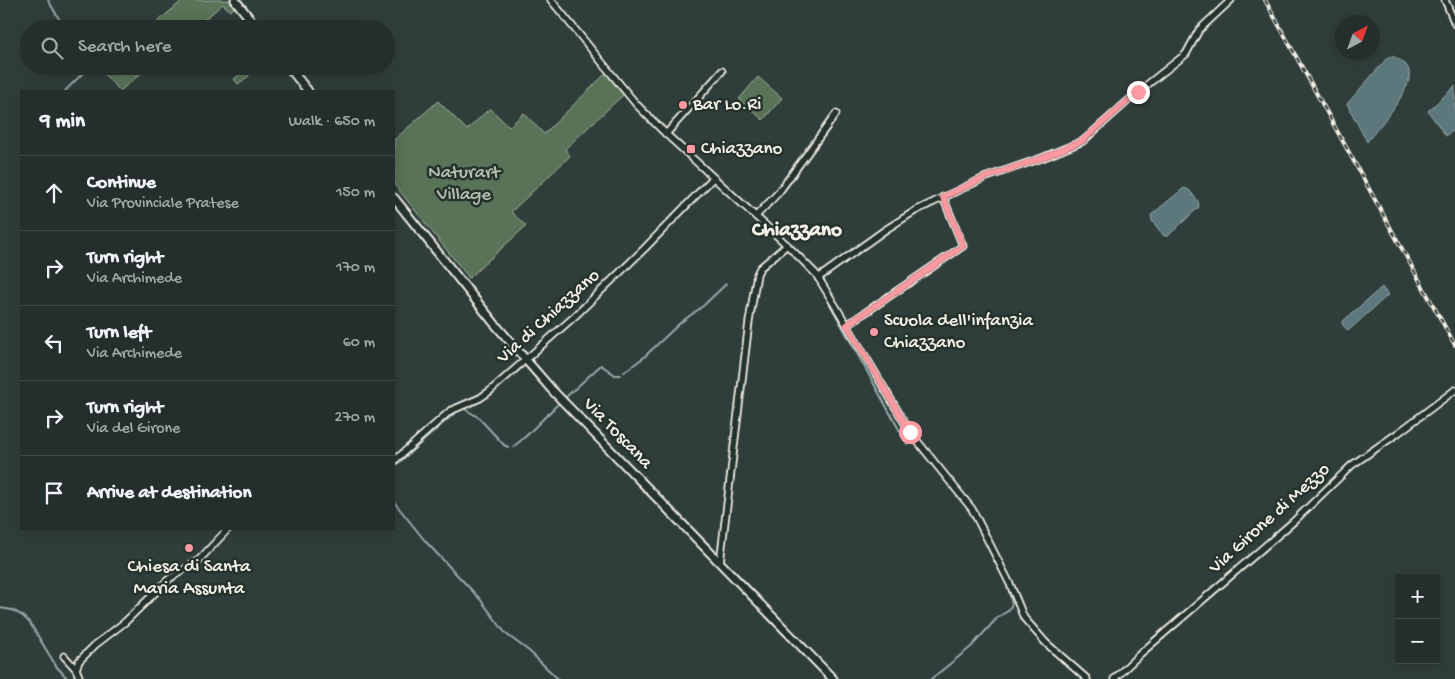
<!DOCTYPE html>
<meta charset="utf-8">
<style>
body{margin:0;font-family:"Gochi Hand",sans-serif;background:#303a38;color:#f1f3f6}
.controls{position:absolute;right:15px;bottom:15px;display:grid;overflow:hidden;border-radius:0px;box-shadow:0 2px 12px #0003}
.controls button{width:45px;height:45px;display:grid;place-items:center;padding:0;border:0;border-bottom:1px solid #414a48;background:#242e2c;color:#f1f3f6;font:25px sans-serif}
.compass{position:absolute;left:1335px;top:15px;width:45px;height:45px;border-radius:50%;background:#242e2c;box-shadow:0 2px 12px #0003;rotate:41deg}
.stop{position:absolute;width:15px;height:15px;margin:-11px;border:4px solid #ff9aa2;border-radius:50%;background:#fff}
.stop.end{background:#ff9aa2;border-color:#fff;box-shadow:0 1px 5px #0008}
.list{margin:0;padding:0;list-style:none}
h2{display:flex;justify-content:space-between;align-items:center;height:65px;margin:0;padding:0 20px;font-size:21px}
h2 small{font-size:16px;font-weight:400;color:#a3a8a9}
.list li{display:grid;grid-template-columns:32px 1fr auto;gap:15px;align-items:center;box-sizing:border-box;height:75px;padding:0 20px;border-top:1px solid #414a48}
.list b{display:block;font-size:19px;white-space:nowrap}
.list p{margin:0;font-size:16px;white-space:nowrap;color:#a3a8a9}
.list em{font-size:16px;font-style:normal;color:#a3a8a9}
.icon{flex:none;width:28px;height:28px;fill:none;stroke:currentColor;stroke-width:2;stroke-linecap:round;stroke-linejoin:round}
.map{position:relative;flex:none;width:1455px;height:679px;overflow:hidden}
.search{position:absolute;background:#242e2c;box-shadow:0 2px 12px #0003;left:20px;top:20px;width:375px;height:55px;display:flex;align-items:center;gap:12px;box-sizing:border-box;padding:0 18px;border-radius:28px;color:#a3a8a9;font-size:19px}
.panel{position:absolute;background:#242e2c;box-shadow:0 2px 12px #0003;left:20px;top:90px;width:375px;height:440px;border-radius:0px}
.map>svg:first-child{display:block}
.green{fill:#587359;stroke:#a6b2a0}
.water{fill:#5b787d;stroke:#98a8a8}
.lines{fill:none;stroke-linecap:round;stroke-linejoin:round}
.stream{stroke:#98a8a8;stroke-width:2}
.minor-casing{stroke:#f4f1e8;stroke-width:9}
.major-casing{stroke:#f4f1e8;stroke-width:11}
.minor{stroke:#26332d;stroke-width:5.5}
.major{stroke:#26332d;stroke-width:7}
.rail-casing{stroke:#f4f1e8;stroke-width:4}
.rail{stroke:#26332d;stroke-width:2;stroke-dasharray:5.5;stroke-linecap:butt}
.route{stroke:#ff9aa2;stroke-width:6}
.poi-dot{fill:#ff9aa2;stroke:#26332d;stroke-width:2}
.labels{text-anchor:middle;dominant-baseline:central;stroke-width:5;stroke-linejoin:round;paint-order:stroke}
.poi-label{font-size:19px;fill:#f4f1e8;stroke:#26332d;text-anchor:start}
.park-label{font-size:19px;fill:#b6bfaf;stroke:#26332d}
.street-label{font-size:19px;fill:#f4f1e8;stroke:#26332d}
.quarter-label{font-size:21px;font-weight:bold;fill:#f4f1e8;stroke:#26332d}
</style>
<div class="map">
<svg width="1455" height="679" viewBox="0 0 1455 679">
<rect width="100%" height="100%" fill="#303e3b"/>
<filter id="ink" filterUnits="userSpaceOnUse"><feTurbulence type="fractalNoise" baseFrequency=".02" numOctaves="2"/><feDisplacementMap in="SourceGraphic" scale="10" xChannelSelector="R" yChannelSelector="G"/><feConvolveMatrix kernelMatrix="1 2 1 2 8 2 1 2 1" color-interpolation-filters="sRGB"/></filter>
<g filter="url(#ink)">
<!-- green -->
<g class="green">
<path d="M183,0H230L234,8L230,11L223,4L193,29H149Z"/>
<path d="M103,66H150L120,91L100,70Z"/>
<path d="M245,70L249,76L238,84L234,79Z"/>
<path d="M607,72L624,94L565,149L570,156L511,212L526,226L469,278L394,184V140L438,101L467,130L490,108L509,127L524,113L544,134Z"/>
<path d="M758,77L782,98L763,120L739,99Z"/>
</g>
<!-- water -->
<g class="water">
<path d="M1392,56C1399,59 1408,64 1409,71C1414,89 1378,127 1367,142L1347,104L1388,57Z"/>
<path d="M1455,86V129L1446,136L1428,111Z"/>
<path d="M1184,188L1189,190L1198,201L1199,207L1168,236H1164L1152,221L1151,215Z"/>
<path d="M1382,287L1388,295L1348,331L1342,324V322Z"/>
</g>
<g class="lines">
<!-- stream -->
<g class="stream">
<path d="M48,0L65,29"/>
<path d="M65,91L90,66"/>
<path d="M826,297L907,444"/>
<path d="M624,372L643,358L680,323L703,306L726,284"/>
<path d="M566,397L601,365L615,375H620"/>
<path d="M463,408L478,417L504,445L508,447"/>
<path d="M513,447L525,437L558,404"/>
<path d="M394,467L457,411"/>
<path d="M394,502L426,542L480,599L506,634L529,651L558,679"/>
<path d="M0,608L12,610L23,616L30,623L56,666L68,679"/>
<path d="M931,679L971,647L998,617L1008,611L1012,604L1009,592"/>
</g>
<defs>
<g id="minor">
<path d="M551,0L636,104L666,134L787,245L816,274L847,325L910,432L972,509L1010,584L1024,618L1046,643L1087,679"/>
<path d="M1445,0L1455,24"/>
<path d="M666,134L722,71"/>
<path d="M756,216L779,192L836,114"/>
<path d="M818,278L885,230L915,211L984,178L1042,158L1083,141L1138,92L1186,54L1199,30L1231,0"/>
<path d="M847,325L963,246L943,197"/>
<path d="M394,461L450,411L480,398L490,391L575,316L645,248L713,178"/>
<path d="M720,563L749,322L757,274L760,268L787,245"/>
<path d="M64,656L76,669L80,679"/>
<path d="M76,669L79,661L95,645L125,622L169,579L199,560L228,529"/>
<path d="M1114,679L1140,654L1293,522L1352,465L1398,433L1455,390"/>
</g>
<g id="major">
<path d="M235,0L258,29"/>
<path d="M288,66L308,91"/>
<path d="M394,198L494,323L552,390L833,679"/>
</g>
</defs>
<!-- minor casing -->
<use href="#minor" class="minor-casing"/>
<!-- major casing -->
<use href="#major" class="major-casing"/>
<!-- minor -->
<use href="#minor" class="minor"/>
<!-- major -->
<use href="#major" class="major"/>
<defs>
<path id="rail" d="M1265,0L1455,345"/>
</defs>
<!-- rail casing -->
<use href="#rail" class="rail-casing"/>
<!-- rail -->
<use href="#rail" class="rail"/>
</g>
</g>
<g class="lines" filter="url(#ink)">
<!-- route -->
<path class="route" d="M910,432L847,325L963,246L943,197L984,178L1042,158L1082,141L1138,92"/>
</g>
<!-- markers -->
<g class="poi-dot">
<circle cx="683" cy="105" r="5"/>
<rect x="686" y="144" width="10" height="10" rx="2.5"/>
<circle cx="874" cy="332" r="5"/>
<circle cx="189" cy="548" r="5"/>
</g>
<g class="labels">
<!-- poi labels -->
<g class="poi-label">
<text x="693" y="105">Bar Lo.Ri</text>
<text x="701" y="149">Chiazzano</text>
<text x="884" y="321">Scuola dell'infanzia<tspan x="884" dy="22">Chiazzano</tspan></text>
<text x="189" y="567" text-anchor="middle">Chiesa di Santa<tspan x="189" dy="22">Maria Assunta</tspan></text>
</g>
<!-- park labels -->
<g class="park-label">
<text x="464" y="173">Naturart<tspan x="464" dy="22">Village</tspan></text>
</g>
<!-- street labels -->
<g class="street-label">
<text transform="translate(549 317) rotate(-42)">Via di Chiazzano</text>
<text transform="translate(617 434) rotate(46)">Via Toscana</text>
<text transform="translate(1270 519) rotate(-42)">Via Girone di Mezzo</text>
</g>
<!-- quarter labels -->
<g class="quarter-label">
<text x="797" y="231">Chiazzano</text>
</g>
</g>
</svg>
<div class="controls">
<button>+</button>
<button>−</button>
</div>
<svg class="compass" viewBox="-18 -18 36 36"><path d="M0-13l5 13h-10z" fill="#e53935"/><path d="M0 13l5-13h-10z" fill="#a3a8a9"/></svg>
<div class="stop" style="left:910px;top:432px"></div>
<div class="stop end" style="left:1138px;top:92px"></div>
<div class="search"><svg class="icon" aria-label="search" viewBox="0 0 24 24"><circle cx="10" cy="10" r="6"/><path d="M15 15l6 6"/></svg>Search here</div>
<section class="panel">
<h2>9 min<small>Walk · 650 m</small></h2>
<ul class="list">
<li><svg class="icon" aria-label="ahead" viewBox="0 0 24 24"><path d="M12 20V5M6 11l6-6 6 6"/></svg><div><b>Continue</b><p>Via Provinciale Pratese</p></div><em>150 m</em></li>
<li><svg class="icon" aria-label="right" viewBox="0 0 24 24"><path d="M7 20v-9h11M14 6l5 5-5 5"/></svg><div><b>Turn right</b><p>Via Archimede</p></div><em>170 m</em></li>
<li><svg class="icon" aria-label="left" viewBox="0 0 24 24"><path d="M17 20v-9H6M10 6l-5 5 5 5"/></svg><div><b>Turn left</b><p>Via Archimede</p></div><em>60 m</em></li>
<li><svg class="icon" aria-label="right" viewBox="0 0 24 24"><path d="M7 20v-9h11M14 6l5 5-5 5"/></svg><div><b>Turn right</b><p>Via del Girone</p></div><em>270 m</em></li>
<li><svg class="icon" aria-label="arrive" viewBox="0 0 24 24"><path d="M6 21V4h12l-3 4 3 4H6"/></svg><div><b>Arrive at destination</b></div></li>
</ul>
</section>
</div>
